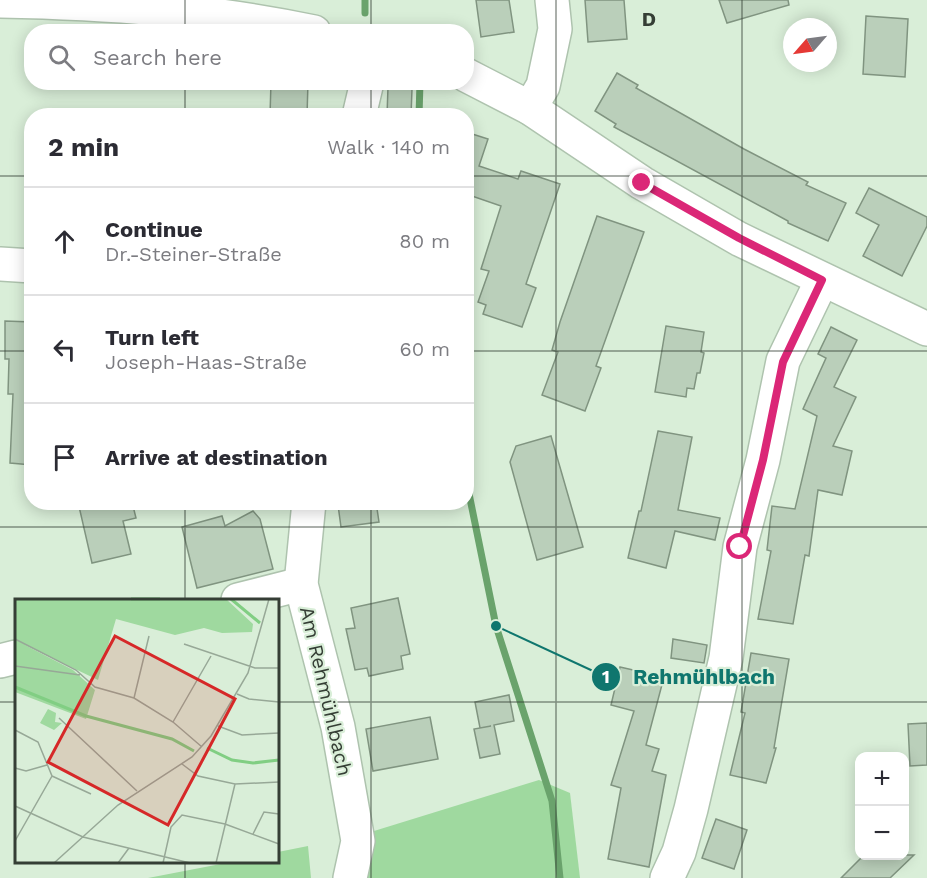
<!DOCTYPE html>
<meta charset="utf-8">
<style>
body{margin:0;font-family:"Work Sans",sans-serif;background:#f2f2f3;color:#2b2b33}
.controls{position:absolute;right:18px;bottom:18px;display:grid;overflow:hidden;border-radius:12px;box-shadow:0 3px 15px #0003}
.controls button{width:54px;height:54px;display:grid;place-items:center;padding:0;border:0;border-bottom:2px solid #e1e1e2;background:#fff;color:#2b2b33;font:30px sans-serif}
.compass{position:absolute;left:783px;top:18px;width:54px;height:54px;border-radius:50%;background:#fff;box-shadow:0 3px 15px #0003;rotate:242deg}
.stop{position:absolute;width:18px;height:18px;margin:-14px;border:4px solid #db2777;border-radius:50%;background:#fff}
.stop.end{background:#db2777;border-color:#fff;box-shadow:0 2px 6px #0008}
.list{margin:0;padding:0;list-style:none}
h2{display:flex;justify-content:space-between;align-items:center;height:78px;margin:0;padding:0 24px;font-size:26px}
h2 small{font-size:20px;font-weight:400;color:#7c7c81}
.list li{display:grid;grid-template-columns:39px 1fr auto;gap:18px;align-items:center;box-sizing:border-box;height:108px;padding:0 24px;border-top:2px solid #e1e1e2}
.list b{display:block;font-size:22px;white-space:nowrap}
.list p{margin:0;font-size:20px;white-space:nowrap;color:#7c7c81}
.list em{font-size:20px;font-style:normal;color:#7c7c81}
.icon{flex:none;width:33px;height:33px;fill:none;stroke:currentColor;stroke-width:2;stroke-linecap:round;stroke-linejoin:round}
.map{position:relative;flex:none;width:927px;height:878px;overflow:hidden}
.search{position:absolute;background:#fff;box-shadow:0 3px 15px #0003;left:24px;top:24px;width:450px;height:66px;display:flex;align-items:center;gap:15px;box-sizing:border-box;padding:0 21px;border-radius:24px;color:#7c7c81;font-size:22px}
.panel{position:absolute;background:#fff;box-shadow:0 3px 15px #0003;left:24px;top:108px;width:450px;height:402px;border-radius:24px}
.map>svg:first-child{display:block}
.green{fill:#9fd99f}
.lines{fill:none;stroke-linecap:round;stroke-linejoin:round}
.stream{stroke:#6aa36c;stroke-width:7}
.building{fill:#bacfba;stroke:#809480;stroke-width:1.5}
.minor-casing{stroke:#aec3ae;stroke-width:36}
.minor{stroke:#fff;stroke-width:33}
.route{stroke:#db2777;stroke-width:8}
.grid{fill:none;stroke:#353e35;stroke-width:1.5;stroke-opacity:0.55}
.labels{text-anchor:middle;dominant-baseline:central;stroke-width:4.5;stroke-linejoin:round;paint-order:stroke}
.street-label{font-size:20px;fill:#353e35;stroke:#d9eed8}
.inset-river{fill:none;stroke:#81ce83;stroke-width:3}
.inset-road{fill:none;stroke:#97a897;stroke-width:1.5}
.view{fill:#d62828;fill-opacity:0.15;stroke:#d62828;stroke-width:3}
.inset-edge{fill:none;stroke:#353e35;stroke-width:3}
.grid-label{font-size:20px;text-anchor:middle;font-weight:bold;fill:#353e35;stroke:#d9eed8;stroke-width:4.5;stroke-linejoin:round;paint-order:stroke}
.leader{fill:none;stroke:#0f766e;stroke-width:2}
.callout-dot{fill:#0f766e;stroke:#d9eed8;stroke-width:2}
.mark-label{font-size:18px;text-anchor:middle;font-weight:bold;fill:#fff}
.callout-label{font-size:21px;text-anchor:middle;font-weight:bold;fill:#0f766e;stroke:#d9eed8;stroke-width:4.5;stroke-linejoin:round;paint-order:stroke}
</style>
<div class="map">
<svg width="927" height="878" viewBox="0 0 927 878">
<rect width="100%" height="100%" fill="#d9eed8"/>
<!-- green -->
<g class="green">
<path d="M539,780L570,793L580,878H367L374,831Z"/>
<path d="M308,846L311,878H148L231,862H278V852Z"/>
</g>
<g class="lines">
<!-- stream -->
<g class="stream">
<path d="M365,0V13"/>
<path d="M419,116L420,82"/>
<path d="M466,479L496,626L552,801L560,878"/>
</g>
</g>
<!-- building -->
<g class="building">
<path d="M476,0H509L514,32L481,37Z"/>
<path d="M585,0H624L627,39L588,42Z"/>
<path d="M719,0H788L789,5L727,23Z"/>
<path d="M866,16L908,19L905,77L863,74Z"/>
<path d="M617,73L638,85L636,88L744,149L808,182L806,185L846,203L828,241L788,223V221L614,127L616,124L595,111Z"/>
<path d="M271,82H308L307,116H270Z"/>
<path d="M388,87L412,89L411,116H387Z"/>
<path d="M466,132L488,139L479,166L518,179L521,171L560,184L526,284L536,288L522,327L483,314L486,305L478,302L489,271L481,269L501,206L466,194Z"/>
<path d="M869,188L927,217V226L902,276L863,256L879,225L856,213Z"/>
<path d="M597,216L644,232L596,366L601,368L585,411L542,395L558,352L552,350L560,322Z"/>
<path d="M5,321L32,322V465L10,463L13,394H8L9,359H5Z"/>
<path d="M666,326L704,332L701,352L704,353L700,373H697L694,389L687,388L686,397L655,392Z"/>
<path d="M831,327L857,340L834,387L856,397L833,446L852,451L842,495L818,490L809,556L805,555L793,624L758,619L771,551L767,550L772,506L795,509L817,416L803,409L826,358L818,354Z"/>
<path d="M658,431L692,437L678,510L720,518L715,540L675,531L666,568L628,558L639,511H641Z"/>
<path d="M551,436L583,547L537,560L510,462L516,446Z"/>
<path d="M78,502H132L136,518L123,521L131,554L92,563Z"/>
<path d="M357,502H376L379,522L341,527L338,505Z"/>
<path d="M253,511L260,519L273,569L197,588L182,527L222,516L225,526Z"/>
<path d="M398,598L410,654L401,656L403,669L369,676L367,668L355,670L346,629L355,628L351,608Z"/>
<path d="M673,639L707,645L704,663L671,658Z"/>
<path d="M751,653L789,659L774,748H776L766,783L730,775L745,713L741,712Z"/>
<path d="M620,667L664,677L646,745L659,749L652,771L666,775L649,867L608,859L621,788L611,785L634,711L611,705Z"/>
<path d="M509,695L514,721L494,725L500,754L480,758L474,729L491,726L480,728L475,702Z"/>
<path d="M430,717L438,759L373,771L366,729Z"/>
<path d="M927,723V765L910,766L908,724Z"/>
<path d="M716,819L747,830L734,869L702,858Z"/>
<path d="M864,855H914L890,878H841Z"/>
</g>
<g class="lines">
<defs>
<g id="minor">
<path d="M0,1C105,3 211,10 314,32"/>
<path d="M466,75L530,108L642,183L739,239L927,329"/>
<path d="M530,108L543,86L555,29L552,0"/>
<path d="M359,116L367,82"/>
<path d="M0,264L32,266"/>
<path d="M309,502L301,584L338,727L358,841L350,878"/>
<path d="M238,600L301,584"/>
<path d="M0,661L16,657"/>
<path d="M667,878L679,852L691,809L726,658L740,547L763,460L783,361L822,280"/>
</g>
</defs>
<!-- minor casing -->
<use href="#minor" class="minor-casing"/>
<!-- minor -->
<use href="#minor" class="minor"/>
</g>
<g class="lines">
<!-- route -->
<path class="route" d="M642,183L739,238L822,280L783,362L763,460L740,547"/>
</g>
<!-- grid -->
<path class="grid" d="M185,0V32M371,0V32M556,0V878M742,0V878M185,82V116M371,82V116M0,176H32M466,176H927M0,351H32M466,351H927M185,502V600M371,502V878M0,527H927M0,702H16M278,702H927M185,862V878"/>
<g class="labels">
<!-- street labels -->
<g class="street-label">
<text transform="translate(326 691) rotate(77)">Am Rehmühlbach</text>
</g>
</g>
<!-- overview -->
<g transform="translate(15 599)">
<rect width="264" height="264" fill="#d9eed8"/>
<path d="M0,0H211L238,25L237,33L207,34L189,29L160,36L101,20L83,81L8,45L58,71L80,91L71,120L0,93ZM33,110L41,114L40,123L47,124L39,131L25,124Z" fill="#9fd99f"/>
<path class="inset-river" d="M116,0H145M216,0L245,24M0,88L71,117L157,140L179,152M192,149L217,161L238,164L264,161"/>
<path class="inset-road" d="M0,40L61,71L80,88L119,99L158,123L187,148M169,45L240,69H264M0,67L65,76M222,95L234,100L264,103M119,99L134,37M44,119L122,192M158,123L196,57M203,127L227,136L264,134M0,131L23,143L37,177L0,242M167,165L183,177L220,185L264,183M0,169L11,172L32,166M37,177L76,195M0,207L68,238L175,264M238,235L249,213L264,215M39,264L103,206L177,158L196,137L233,74L254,0M103,264L114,249M148,264L156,228L167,216L210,225L264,245M201,264L220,185"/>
<path class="view" d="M100,37L220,100L153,226L33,163Z"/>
<rect width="264" height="264" class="inset-edge"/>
</g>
<g class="grid-label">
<text x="649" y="26">D</text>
</g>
<!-- callouts -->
<path class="leader" d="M496 626L606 677"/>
<g class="callout-dot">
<circle cx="496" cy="626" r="6"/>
<circle cx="606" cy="677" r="15"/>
</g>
<g class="mark-label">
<text x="606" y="683">1</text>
</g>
<g class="callout-label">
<text x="704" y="684">Rehmühlbach</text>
</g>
</svg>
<div class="controls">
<button>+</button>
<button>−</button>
</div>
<svg class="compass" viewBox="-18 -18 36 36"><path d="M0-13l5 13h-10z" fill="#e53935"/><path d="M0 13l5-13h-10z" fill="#7c7c81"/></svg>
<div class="stop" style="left:740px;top:547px"></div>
<div class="stop end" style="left:642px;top:183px"></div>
<div class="search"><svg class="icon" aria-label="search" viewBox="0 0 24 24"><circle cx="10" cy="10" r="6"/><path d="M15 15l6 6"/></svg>Search here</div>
<section class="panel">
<h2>2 min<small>Walk · 140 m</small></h2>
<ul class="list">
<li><svg class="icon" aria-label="ahead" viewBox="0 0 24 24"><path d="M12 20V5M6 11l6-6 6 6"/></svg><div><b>Continue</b><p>Dr.-Steiner-Straße</p></div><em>80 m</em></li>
<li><svg class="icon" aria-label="left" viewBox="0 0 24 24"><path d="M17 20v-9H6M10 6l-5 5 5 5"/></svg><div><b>Turn left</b><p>Joseph-Haas-Straße</p></div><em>60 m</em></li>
<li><svg class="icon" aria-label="arrive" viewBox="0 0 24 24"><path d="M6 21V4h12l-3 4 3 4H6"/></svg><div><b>Arrive at destination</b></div></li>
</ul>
</section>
</div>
